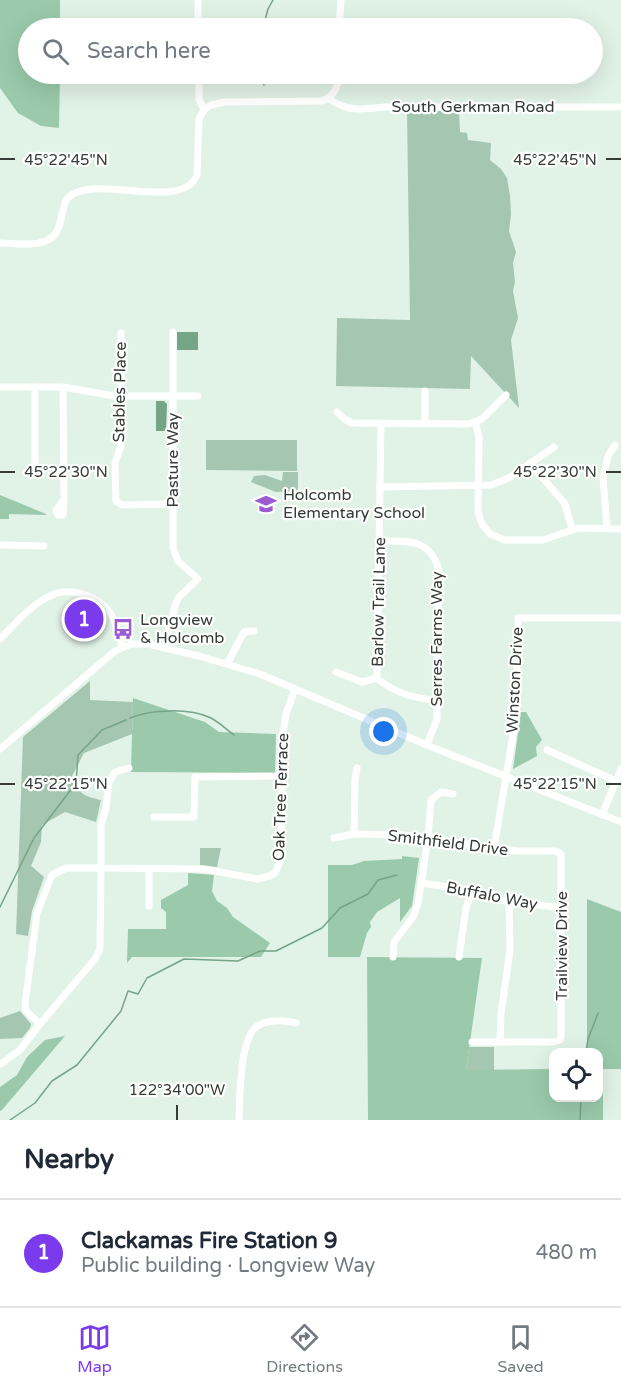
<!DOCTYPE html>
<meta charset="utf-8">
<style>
body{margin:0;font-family:"Varela Round",sans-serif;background:#f6f6f7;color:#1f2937}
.controls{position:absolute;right:18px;bottom:18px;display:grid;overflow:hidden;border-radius:12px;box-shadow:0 6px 24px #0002}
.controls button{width:54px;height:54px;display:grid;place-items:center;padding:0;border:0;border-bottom:2px solid #e0e1e3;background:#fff;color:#1f2937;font:30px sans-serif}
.you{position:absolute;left:384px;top:732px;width:21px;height:21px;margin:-15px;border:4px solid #fff;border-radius:50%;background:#1a73e8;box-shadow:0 0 0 9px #1a73e833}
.badge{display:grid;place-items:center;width:39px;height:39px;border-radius:50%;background:#7c3aed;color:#fff;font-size:20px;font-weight:700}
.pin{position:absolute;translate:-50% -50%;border:3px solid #fff;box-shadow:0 2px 6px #0006}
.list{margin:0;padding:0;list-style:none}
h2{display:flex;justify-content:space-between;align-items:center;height:78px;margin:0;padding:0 24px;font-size:26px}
h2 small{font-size:20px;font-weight:400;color:#747a83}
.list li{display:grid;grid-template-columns:39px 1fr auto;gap:18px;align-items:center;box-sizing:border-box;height:108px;padding:0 24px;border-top:2px solid #e0e1e3}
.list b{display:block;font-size:22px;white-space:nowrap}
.list p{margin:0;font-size:20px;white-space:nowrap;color:#747a83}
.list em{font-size:20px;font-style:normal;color:#747a83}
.icon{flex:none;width:33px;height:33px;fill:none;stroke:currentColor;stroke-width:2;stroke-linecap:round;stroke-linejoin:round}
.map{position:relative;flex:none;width:621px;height:1120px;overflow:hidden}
.search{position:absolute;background:#fff;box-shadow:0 6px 24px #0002;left:18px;right:18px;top:18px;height:66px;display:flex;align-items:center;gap:15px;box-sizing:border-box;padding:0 21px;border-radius:33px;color:#747a83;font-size:22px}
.sheet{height:186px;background:#fff}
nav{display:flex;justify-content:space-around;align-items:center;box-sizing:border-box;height:84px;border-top:2px solid #e0e1e3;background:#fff;font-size:16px;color:#747a83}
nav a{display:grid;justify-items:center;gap:3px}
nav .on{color:#7c3aed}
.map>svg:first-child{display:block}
.green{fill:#a5c6b0}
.forest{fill:#9acaab}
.water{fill:#75a487}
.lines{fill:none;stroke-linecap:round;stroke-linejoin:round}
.stream{stroke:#75a487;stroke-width:1.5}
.minor{stroke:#fff;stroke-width:7}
.ticks{fill:none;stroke:#353b37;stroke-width:2}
.labels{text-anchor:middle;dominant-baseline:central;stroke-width:4.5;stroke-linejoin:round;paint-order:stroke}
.street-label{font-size:16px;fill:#353b37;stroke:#fff}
.poi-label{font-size:16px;fill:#353b37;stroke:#fff;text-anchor:start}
.ticks-label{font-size:15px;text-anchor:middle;fill:#353b37;stroke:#fff;stroke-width:4.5;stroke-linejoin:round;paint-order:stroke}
</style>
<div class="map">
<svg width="621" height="1120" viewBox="0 0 621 1120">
<rect width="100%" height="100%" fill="#e1f2e7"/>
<!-- green -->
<g class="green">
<path d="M407,110L459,111L460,132L467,133L468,140L491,143L490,160L501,169L507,178L510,196L511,214L509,231L516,252L513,263L515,282L513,291L518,318L511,340L519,408L471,356L470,389L336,386L337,318L410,320Z"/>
<path d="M206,440H297V471L206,470Z"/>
<path d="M283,472H298V491L276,492L251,482L254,476L265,475L282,481Z"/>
<path d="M90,681V700L133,702L132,734L84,753L71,778C77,793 86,797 101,800L96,822L65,812L42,825L41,842L31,866L44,877L32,911L28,936L16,934L23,737Z"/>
<path d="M200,848H221L217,867L200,865Z"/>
<path d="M20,1011L31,1024L30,1028L22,1038L0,1039V1018Z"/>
<path d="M469,1047H494V1070H466Z"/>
</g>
<!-- forest -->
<g class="forest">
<path d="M0,0H60V28H28V74H60L59,128L41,126L18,113L0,88Z"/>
<path d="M0,495L46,514V515L9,514V519H0Z"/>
<path d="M133,698L205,722L219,732L276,734L275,773L131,772Z"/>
<path d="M521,712H526L542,740L536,747L537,756L513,769Z"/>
<path d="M402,856L419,858L412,906L400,922V898L377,912L370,922L371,927L367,933L360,957H328V865H352L364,861L402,859Z"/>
<path d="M188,873L214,875L212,891L217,901L227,908L233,917L270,943L261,957H132L127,963L128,929H166V912L161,908V900L188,885Z"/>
<path d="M587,899L621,912V1069H603V1120H368L367,957L482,958L466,1070L553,1069L554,1098H598V1052H587Z"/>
<path d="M65,1036L2,1110L0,1111V1087L17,1075L27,1057L45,1040Z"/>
</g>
<!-- water -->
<g class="water">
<rect x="177" y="332" width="21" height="18"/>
<path d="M156,401H164L167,404L166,431H156Z"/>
</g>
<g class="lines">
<!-- stream -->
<g class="stream">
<path d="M263,28L268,9L273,0"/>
<path d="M262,74L264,85"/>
<path d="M130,718C151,709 190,708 211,718C219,722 227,730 234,735"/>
<path d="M0,907L34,838L76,783L78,755L102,730L126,720"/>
<path d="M586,1052L588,1039L598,1013"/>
<path d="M10,1120L35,1103L52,1081L77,1065L121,1011L128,991L138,994L147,978L184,959L238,961L260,951H276L322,928L340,908L368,894L378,880L397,875"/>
<path d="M580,1120L581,1098"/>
</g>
<!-- minor -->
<g class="minor">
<path d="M198,28V0"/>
<path d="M339,28L341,0"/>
<path d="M199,74V99L204,110"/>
<path d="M328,98C348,113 362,109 385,107H621"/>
<path d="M0,243C18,243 49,250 58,229C62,220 62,210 66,200C91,170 181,214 197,175L199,119L204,110L211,105L225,102L322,101C335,96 338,87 339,74"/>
<path d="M121,333V446L115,463L116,501L122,505L173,504"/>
<path d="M0,387H63L114,396H198"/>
<path d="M35,387V466"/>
<path d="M63,387L64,499L63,515H58L56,511L64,499"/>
<path d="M337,412L346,420L352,423L469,424L482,419L506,395"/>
<path d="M475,422L479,436L478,512L482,524L490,534L505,540H543L578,528L621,529"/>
<path d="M381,423L377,678C394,693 416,699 438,700"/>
<path d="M425,424V391"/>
<path d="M530,463L565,504L572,529"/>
<path d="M380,487L491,485L509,478L554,447"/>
<path d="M607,527L603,478L608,456L615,445"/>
<path d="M379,541C407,541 431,538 439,571L437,719L427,745"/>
<path d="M0,545L44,546"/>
<path d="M0,639C14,625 28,608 46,598C67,585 99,594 112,616C117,625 120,636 122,647"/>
<path d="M164,648L176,603L179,597L198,579L178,561L173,548V332"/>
<path d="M227,664L244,632L254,631"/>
<path d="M336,672L362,682L377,678"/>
<path d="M0,749L115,651L131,644H148L199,656L260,674L434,748L621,822"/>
<path d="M547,750L616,781"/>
<path d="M129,768L115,772L109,782L106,808L101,825V868L204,869L257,879L270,876L275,873L281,859L283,733L286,714L295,689"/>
<path d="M602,815L621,769"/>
<path d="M154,817H194L195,777L281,776"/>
<path d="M354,834L355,779L357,768"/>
<path d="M334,838L354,834L403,835L516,851H555L561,854V1037L560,1040L553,1042H472"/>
<path d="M494,848L516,717L518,618H621"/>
<path d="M66,868H101L100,949L95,959L40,1024L26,1011L25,1004L37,913L52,875Z"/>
<path d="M421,883L461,889L490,899L562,908"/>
<path d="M149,906V869"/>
<path d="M393,957L394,942L413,917L418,904L428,838L431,800L441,792L453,794"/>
<path d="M459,957L466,908L472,892"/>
<path d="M500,1042L501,1014L510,950L509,902"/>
<path d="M1,1064L20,1050L40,1024"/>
<path d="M239,1120C240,1098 239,1044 255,1028C265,1019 283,1020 296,1023"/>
</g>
</g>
<!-- ticks -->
<path class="ticks" d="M0,159H15M606,159H621M0,472H15M606,472H621M0,784H15M606,784H621M177,1105V1120"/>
<!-- icons -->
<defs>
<symbol id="school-bare" viewBox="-9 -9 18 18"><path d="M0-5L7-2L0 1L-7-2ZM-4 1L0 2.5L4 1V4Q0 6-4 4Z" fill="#9b5cd3" stroke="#fff" stroke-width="2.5" paint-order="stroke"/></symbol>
<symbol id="bus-bare" viewBox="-9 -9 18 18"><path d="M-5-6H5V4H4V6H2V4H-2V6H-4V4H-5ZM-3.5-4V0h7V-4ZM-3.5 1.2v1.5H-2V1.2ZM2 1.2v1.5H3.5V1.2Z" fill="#9b5cd3" stroke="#fff" stroke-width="2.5" paint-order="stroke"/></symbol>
</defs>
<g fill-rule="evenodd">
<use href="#school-bare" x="251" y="489" width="30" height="30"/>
<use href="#bus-bare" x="108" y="614" width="30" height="30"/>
</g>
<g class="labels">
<!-- street labels -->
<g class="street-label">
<text x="473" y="107">South Gerkman Road</text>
<text transform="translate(120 392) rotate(-89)">Stables Place</text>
<text transform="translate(173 460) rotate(-90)">Pasture Way</text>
<text transform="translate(379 602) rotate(-89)">Barlow Trail Lane</text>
<text transform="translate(437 639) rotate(-90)">Serres Farms Way</text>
<text transform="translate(515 680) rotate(-87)">Winston Drive</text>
<text transform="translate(281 797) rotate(-88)">Oak Tree Terrace</text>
<text transform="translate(448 843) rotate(7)">Smithfield Drive</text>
<text transform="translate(492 896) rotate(11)">Buffalo Way</text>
<text transform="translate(562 946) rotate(-90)">Trailview Drive</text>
</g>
<!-- poi labels -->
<g class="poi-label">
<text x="283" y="495">Holcomb<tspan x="283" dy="18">Elementary School</tspan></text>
<text x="140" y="620">Longview<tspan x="140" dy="18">&amp; Holcomb</tspan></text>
</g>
</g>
<g class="ticks-label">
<text x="66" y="165">45°22'45"N</text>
<text x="555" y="165">45°22'45"N</text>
<text x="66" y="477">45°22'30"N</text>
<text x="555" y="477">45°22'30"N</text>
<text x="66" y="789">45°22'15"N</text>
<text x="555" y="789">45°22'15"N</text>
<text x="177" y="1095">122°34'00"W</text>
</g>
</svg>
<div class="controls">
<button><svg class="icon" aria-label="locate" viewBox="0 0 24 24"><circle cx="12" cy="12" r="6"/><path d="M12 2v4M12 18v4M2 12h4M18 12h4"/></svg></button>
</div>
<div class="you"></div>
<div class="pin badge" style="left:84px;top:619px">1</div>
<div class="search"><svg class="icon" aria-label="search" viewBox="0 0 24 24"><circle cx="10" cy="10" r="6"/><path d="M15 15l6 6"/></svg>Search here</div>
</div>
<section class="sheet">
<h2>Nearby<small></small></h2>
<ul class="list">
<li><span class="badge">1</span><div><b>Clackamas Fire Station 9</b><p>Public building · Longview Way</p></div><em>480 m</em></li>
</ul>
</section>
<nav>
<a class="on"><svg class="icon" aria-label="map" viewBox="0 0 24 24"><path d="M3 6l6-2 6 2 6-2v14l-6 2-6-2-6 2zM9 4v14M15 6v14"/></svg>Map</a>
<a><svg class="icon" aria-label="directions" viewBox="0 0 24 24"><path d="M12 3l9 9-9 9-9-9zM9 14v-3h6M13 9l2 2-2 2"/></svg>Directions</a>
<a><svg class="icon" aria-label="saved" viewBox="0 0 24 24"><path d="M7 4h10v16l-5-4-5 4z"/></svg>Saved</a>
</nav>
